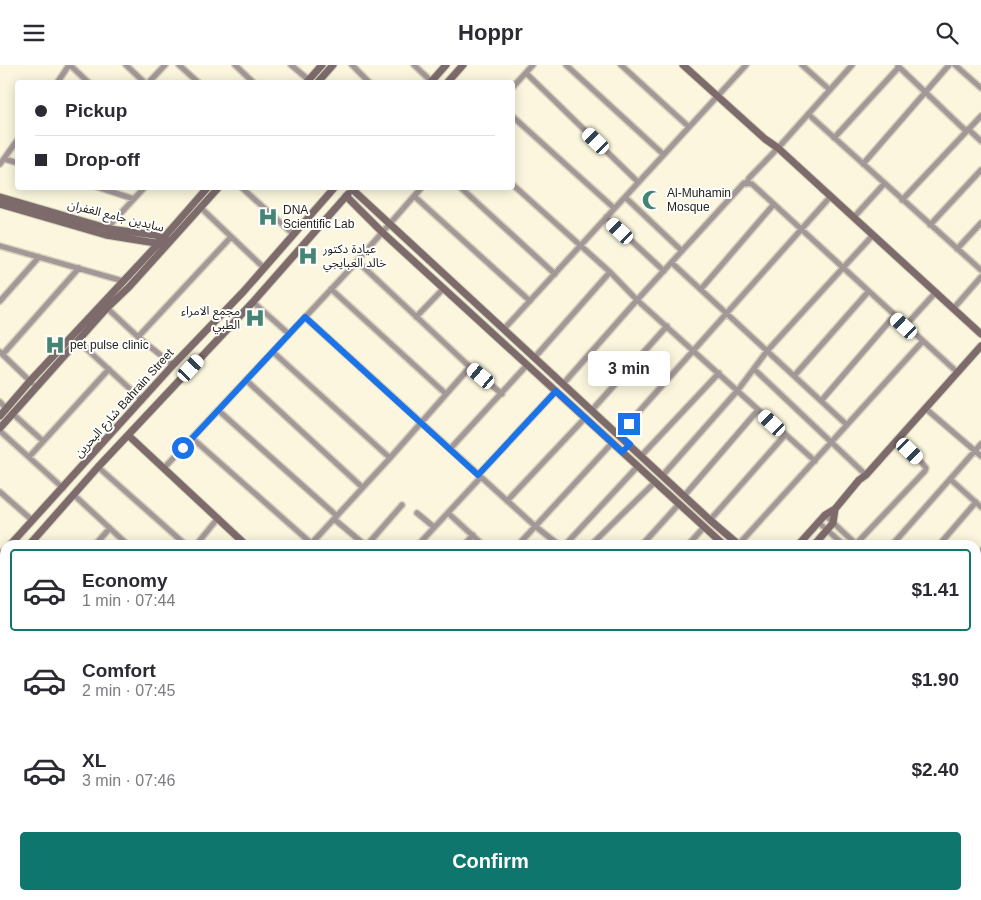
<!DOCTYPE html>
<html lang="en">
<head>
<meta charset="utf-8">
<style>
	:root { --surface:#fff; --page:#f7f7f7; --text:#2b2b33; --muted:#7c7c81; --line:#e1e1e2; --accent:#0f766e }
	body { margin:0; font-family:Arial,"Noto Sans Arabic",sans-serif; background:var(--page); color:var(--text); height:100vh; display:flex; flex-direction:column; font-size:19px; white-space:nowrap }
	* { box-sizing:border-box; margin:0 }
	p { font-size:16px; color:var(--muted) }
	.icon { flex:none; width:28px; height:28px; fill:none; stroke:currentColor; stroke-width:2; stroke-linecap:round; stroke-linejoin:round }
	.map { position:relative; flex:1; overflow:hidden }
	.sheet { position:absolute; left:0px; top:475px; width:981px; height:360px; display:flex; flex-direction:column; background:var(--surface); border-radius:15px 15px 0 0; box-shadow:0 2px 12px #0003 }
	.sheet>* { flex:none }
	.top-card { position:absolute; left:15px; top:15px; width:500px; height:110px; border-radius:5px; box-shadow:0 2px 12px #0003; display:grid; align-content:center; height:110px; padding:0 20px; background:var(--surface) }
	.end { position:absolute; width:22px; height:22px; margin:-11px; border:6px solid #1a73e8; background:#fff; box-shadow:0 0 0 2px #fff }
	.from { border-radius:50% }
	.bubble { position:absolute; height:35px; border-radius:5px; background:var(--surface); box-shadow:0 2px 12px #0003; font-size:16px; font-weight:800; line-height:35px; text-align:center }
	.car { position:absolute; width:15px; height:30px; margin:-15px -8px; border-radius:6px; box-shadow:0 0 4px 1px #0007; background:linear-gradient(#fff 24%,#345 0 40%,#fff 0 76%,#345 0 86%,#fff 0) }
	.top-card b { display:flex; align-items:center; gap:18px; height:48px; font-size:19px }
	.top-card b+b { border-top:1px solid var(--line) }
	.top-card i { width:12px; height:12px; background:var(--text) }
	ul { padding:9px 0 0; list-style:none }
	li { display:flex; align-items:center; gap:15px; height:82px; margin:0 10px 8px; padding:0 10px; border:2px solid transparent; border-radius:5px }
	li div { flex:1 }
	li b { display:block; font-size:19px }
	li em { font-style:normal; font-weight:800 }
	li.selected { border-color:var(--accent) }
	li>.icon { width:45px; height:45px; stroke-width:1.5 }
	.action { display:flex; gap:10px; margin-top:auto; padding:10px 20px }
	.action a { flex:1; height:58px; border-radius:5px; background:var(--accent); color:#fff; font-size:20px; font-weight:800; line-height:58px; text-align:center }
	header { display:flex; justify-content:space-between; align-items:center; height:65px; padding:0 20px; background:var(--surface); font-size:22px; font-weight:800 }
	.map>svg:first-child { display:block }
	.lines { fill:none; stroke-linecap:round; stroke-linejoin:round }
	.street-casing { stroke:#d4d0ba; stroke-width:8 }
	.secondary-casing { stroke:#d4d0ba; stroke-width:9 }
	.highway-casing { stroke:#d4d0ba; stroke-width:11 }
	.street { stroke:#a49798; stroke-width:5 }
	.secondary { stroke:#7d6b6c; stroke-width:7 }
	.highway { stroke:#493234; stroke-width:9 }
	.route { stroke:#1a73e8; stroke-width:6 }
	.labels { text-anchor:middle; stroke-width:4; stroke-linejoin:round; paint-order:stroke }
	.poi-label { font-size:12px; fill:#25231a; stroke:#fff; text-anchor:start }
	.street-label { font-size:12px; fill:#25231a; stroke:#fff }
</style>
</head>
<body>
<header><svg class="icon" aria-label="menu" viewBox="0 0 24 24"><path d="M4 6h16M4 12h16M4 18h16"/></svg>Hoppr<svg class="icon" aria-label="search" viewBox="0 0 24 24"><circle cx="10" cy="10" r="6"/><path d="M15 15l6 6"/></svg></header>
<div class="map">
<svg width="981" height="835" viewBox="0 0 981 835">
	<rect width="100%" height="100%" fill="#fbf6dd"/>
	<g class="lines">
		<defs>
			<path id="street" d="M70 0 89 18
				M126 0 145 18
				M179 0 199 18
				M235 0 254 18
				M291 0 309 15
				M352 0 370 18
				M414 0 431 16
				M566 0 663 89
				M621 0 689 62
				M802 0 830 25
				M955 0 981 23
				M898 1 966 66
				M526 8 638 117
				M57 18 69 0
				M148 18 165 0
				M512 23 533 0
				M808 49 981 205
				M512 51 614 143
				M968 64 981 76
				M834 73 899 2
				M4 94 18 98
				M0 99 18 74
				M863 99 949 0
				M512 119 610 207 637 235 815 396
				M746 119 749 113 778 83 852 0
				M97 122 134 134
				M241 122 293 169
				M460 122 555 209
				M414 131 530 236
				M625 132 682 186
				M902 135 981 51
				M200 142 263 202
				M606 152 664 206
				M854 152 884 119
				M930 160 981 105
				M107 163 145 122
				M0 181 123 216
				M957 184 981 158
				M357 196 470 302 502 329
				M672 198 847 360
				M331 224 446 329
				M701 224 774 139
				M0 236 39 192
				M253 237 289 269
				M107 243 138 272 173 300
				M953 244 981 212
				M305 252 535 461 559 480
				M416 252 444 223
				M905 261 936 227
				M504 264 746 0
				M138 272 231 172
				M78 276 142 335
				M0 287 32 318
				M273 287 390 393
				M3 289 79 203
				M535 292 610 207
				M754 304 866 410
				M794 311 868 227
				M246 315 362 422
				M563 319 637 235 744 118 752 119 957 307
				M821 336 894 251
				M0 337 7 344
				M925 343 981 391
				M218 345 337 451
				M592 345 667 261
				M13 349 43 376
				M0 366 63 423
				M619 369 831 131
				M192 373 311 478
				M450 384 527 300
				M642 390 719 308
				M29 392 109 304
				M98 402 186 480
				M164 403 351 203 422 122
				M478 410 556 326
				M663 410 738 325 767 286 873 170
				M950 414 981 442
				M0 427 32 455
				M74 430 128 480
				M684 431 758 345
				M507 436 585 353
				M417 448 434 462
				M448 448 483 480
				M825 450 857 480
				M334 454 365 480
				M710 455 785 370
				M818 457 844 480
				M739 479 922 277
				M856 479 925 406 926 403 922 398 898 374
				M95 480 110 463
				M196 480 218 453
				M310 480 390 393 470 302
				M367 480 402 440
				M418 480 481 412
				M464 480 473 470
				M518 480 612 378
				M565 480 638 401
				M591 480 655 417
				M642 480 679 439
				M688 480 704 462
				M892 480 981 379
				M939 480 976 437
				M976 491 981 486
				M0 518 5 522
				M976 547 981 542
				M0 569 5 574
				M976 585 981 589
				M976 606 981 601
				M976 623 981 618
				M0 624 5 628
				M0 639 5 634
				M976 678 981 673
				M0 697 5 691
				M976 731 981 726
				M0 741 5 745
				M976 742 981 746
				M976 760 981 755
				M0 786 5 791
				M976 826 981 820
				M50 830 55 835
				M101 830 107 835
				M176 830 181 835
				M324 830 330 835
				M362 830 368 835
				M399 830 405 835
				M614 830 619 835
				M768 830 773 835
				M806 830 812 835
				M844 830 849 835
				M214 835 219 830
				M265 835 270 830
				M317 835 321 830
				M418 835 423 830
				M509 835 514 830
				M561 835 566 830
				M661 835 665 830
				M714 835 719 830
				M760 835 764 830
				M858 835 862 830
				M917 835 921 830
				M968 835 972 830"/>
			<path id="secondary" d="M683 0 765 74 778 83 981 269
				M306 18 322 0
				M317 18 333 0
				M430 18 446 0
				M447 18 463 0
				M352 124 710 455 739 480
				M346 131 383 168 724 480
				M0 132 110 164 155 170 167 175
				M0 139 106 170 162 179
				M0 351 30 316 159 178 208 122
				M0 363 107 243 129 222 219 122
				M128 370 246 480
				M10 480 173 300 244 226 335 122
				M29 480 98 402 253 237 348 129
				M798 480 825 450 835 444 859 415 866 410 981 281
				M814 480 833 458 835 444
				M0 491 5 485
				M0 511 5 506
				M976 801 981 805
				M976 812 981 816
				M552 830 558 835"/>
			<path id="highway" d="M0 756 5 761
				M0 774 5 778
				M64 830 70 835
				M83 830 89 835"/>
		</defs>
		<use href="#street" class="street-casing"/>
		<use href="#secondary" class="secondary-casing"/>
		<use href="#highway" class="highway-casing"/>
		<use href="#street" class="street"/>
		<use href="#secondary" class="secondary"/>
		<use href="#highway" class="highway"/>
	</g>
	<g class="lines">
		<path class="route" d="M183 383 305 252 478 410 556 326 622 387 630 379 619 370 629 359"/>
	</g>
	<defs>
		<symbol id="mosque-bare" viewBox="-9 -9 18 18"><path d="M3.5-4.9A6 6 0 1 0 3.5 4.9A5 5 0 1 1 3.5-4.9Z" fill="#438473" stroke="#fff" stroke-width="2.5" paint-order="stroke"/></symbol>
		<symbol id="hospital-bare" viewBox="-9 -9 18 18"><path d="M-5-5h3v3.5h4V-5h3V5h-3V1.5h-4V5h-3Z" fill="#438473" stroke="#fff" stroke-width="2.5" paint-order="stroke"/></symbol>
	</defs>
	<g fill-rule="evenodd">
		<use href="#mosque-bare" x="638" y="121" width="28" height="28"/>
		<use href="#hospital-bare" x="254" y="138" width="28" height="28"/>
		<use href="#hospital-bare" x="294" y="177" width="28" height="28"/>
		<use href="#hospital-bare" x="241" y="239" width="28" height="28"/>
		<use href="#hospital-bare" x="41" y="266" width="28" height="28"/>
	</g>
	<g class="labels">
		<g class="poi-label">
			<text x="667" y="132">Al-Muhamin<tspan x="667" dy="14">Mosque</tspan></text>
			<text x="283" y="149">DNA<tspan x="283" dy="14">Scientific Lab</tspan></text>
			<text x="323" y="188">عيادة دكتور<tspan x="323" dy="14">خالد العبايجي</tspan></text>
			<text x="240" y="250" text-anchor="end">مجمع الامراء<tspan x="240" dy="14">الطبي</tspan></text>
			<text x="70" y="284">pet pulse clinic</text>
		</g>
		<g class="street-label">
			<text transform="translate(116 151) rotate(14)" y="4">سايدين جامع الغفران</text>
			<text transform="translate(124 338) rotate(-48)" y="4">شارع البحرين Bahrain Street</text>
		</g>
	</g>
</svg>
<i class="end from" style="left:183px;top:383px"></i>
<i class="end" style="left:629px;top:359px"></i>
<div class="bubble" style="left:588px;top:286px;width:82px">3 min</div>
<i class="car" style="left:596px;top:76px;rotate:314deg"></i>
<i class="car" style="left:620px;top:166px;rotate:313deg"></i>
<i class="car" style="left:904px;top:261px;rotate:313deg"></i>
<i class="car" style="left:191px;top:303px;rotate:43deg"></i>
<i class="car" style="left:481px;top:311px;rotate:310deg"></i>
<i class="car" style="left:772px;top:358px;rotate:313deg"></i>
<i class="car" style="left:910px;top:386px;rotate:134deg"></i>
<div class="top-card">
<b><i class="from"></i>Pickup</b>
<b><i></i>Drop-off</b>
</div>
<section class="sheet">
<ul>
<li class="selected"><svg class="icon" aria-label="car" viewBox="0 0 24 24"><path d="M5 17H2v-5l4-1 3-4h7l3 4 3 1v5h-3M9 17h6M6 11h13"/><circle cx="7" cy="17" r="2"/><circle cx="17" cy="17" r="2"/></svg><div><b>Economy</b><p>1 min · 07:44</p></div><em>$1.41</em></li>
<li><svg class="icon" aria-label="car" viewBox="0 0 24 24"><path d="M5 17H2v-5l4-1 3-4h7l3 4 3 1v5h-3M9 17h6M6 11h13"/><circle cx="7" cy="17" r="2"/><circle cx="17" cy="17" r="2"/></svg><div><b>Comfort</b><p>2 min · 07:45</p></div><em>$1.90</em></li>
<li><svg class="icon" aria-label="car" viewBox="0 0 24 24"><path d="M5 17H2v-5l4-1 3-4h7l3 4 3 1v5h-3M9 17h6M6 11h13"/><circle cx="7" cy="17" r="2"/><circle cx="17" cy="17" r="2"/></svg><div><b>XL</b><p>3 min · 07:46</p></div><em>$2.40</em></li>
</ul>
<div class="action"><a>Confirm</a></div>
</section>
</div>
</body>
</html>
